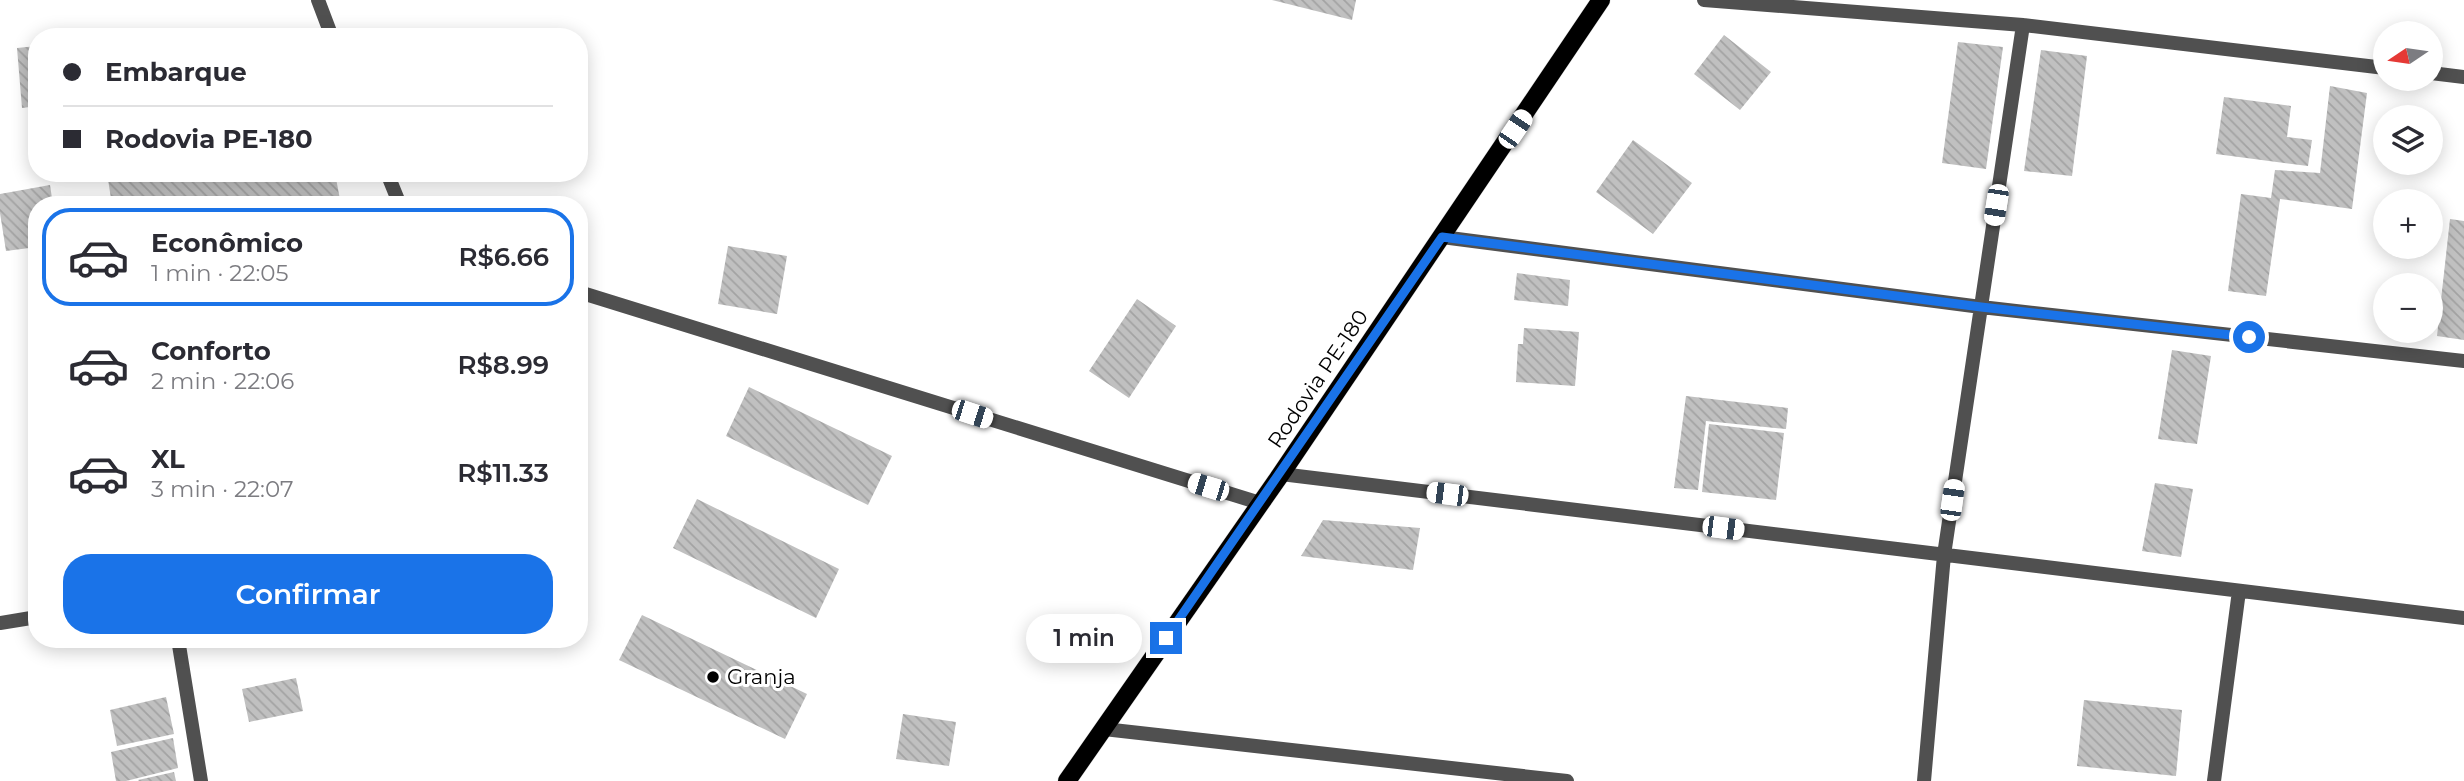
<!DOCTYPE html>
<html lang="pt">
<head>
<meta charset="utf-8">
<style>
	:root { --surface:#fff; --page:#f2f2f3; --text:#2b2b33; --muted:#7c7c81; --line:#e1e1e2; --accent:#1a73e8 }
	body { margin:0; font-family:Montserrat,sans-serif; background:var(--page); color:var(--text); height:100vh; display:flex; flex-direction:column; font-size:26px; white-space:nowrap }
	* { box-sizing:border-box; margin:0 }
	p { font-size:23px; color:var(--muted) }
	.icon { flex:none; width:38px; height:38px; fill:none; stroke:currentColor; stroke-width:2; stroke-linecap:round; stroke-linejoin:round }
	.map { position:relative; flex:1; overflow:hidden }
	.details { position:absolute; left:28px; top:196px; width:560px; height:452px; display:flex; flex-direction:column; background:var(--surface); border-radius:28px; box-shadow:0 4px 18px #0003 }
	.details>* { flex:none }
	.banner { position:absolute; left:28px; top:28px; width:560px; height:154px; border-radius:28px; box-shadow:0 4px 18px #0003; display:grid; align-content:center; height:154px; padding:0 35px; background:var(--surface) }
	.needle { width:46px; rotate:257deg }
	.controls { position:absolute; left:2373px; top:21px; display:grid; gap:14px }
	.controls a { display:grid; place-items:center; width:70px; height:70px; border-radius:50%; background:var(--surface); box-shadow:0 4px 18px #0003; font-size:35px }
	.end { position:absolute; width:32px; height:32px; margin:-16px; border:9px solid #1a73e8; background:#fff; box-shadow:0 0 0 4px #fff }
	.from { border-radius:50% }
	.bubble { position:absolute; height:49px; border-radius:24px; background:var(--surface); box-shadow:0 4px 18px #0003; font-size:23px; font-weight:600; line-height:49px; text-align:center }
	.car { position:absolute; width:21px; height:42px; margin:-21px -10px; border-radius:9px; box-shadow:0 0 5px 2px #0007; background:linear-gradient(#fff 24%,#345 0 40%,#fff 0 76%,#345 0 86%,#fff 0) }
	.banner b { display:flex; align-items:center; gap:24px; height:66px; font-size:26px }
	.banner b+b { border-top:2px solid var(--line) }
	.banner i { width:18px; height:18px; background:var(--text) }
	ul { padding:12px 0 0; list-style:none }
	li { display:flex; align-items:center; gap:21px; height:98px; margin:0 14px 10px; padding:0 21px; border:4px solid transparent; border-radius:28px }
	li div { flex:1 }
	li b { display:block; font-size:26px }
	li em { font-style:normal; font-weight:600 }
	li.current { border-color:var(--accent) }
	li>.icon { width:63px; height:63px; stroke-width:1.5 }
	.primary-button { display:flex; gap:14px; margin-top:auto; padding:14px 35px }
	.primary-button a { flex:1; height:80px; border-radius:28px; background:var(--accent); color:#fff; font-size:28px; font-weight:600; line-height:80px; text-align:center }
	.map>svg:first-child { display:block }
	.building { fill:url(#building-back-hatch) }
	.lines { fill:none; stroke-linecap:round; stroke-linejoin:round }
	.primary-casing { stroke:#dbdbdb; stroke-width:19 }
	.minor { stroke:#505050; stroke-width:14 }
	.primary { stroke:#000; stroke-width:18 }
	.route { stroke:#1a73e8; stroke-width:9 }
	.poi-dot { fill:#000; stroke:#fff; stroke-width:2.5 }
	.labels { text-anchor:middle; stroke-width:6; stroke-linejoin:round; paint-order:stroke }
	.street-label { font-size:21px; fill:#000; stroke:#fff }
	.poi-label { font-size:21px; fill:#000; stroke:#fff; text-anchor:start }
</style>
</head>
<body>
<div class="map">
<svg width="2464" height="781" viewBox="0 0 2464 781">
	<defs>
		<pattern id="building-back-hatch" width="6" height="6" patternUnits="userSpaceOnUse" patternTransform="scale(1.75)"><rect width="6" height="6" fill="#c0c0c0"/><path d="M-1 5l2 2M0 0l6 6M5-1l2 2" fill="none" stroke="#a3a3a3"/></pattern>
	</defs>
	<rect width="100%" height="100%" fill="#fff"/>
	<path class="building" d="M1272 0H1356L1352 20Z
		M1724 35 1771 72 1740 110 1694 74Z
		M1958 42 2003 47 1986 169 1942 163Z
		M37 46V106L22 108 17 48Z
		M2041 50 2087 56 2072 176 2024 171Z
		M2330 86 2367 93 2352 209 2280 199 2266 296 2228 291 2241 194 2271 198 2275 170 2320 173Z
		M2224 97 2291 106 2287 137 2312 140 2308 166 2216 154Z
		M1633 140 1692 183 1653 234 1596 192Z
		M107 173H335L341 205H112Z
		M50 185 53 205H37V247L6 251 0 213V194Z
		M2450 219 2464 221V340L2437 336Z
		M728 246 787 256 777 314 718 304Z
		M1517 273 1570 280 1568 306 1514 300Z
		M1137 299 1176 326 1129 398 1089 371Z
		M1524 328 1579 332 1575 386 1516 382 1518 344H1523Z
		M2172 350 2211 356 2197 444 2158 439Z
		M749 387 892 456 868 505 726 436Z
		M1686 396 1788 408 1786 429 1706 421 1698 490 1674 488Z
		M1709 424 1784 433 1776 500 1702 492Z
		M2155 483 2193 489 2181 557 2142 551Z
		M697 499 839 569 816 618 673 548Z
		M1323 520 1420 528 1413 570 1301 556Z
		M642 615 807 694 785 739 619 660Z
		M368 639H400V640L370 647Z
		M296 678 303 711 249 722 242 689Z
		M166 697 174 734 117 746 110 710Z
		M2084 700 2182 710 2176 776 2077 766Z
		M903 714 956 722 949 766 896 759Z
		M173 738 178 768 126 781H116L111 752Z
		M174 772 176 781H139L138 780Z"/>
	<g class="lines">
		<defs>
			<path id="primary" d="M1067 781 1281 474 1601 0"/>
		</defs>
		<use href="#primary" class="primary-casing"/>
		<path class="minor" d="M318 0 332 37
			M1704 0 2023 25 2385 68
			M2431 73 2464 77
			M387 173 400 205
			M1442 237 1981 307 2464 361
			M579 292 1260 503
			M1281 474 2464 618
			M0 623 37 617
			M178 639 201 781
			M1104 729 1567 781
			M1924 781 1944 555 2023 25
			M2214 781 2239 591"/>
		<use href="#primary" class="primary"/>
	</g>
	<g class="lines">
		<path class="route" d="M1166 638 1442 237 1981 307 2249 337"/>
	</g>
	<circle class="poi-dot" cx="713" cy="677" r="7"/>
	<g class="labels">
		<g class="street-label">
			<text transform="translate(1318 379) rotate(-56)" y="7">Rodovia PE-180</text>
		</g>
		<g class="poi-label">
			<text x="727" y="684">Granja</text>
		</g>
	</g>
</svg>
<div class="controls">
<a><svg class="needle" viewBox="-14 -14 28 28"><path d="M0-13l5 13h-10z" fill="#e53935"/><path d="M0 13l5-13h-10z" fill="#7c7c81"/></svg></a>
<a><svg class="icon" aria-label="layers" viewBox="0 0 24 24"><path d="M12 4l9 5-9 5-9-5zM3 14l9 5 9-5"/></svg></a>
<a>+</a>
<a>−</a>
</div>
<i class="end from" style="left:2249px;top:337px"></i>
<i class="end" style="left:1166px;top:638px"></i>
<div class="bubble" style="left:1026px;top:614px;width:116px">1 min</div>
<i class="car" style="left:1515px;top:129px;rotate:34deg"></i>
<i class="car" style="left:1996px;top:205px;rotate:189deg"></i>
<i class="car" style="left:972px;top:414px;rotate:108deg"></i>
<i class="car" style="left:1208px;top:487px;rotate:287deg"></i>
<i class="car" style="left:1447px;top:494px;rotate:277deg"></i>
<i class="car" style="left:1952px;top:500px;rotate:8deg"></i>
<i class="car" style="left:1723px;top:528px;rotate:97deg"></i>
<div class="banner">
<b><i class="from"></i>Embarque</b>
<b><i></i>Rodovia PE-180</b>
</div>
<section class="details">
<ul>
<li class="current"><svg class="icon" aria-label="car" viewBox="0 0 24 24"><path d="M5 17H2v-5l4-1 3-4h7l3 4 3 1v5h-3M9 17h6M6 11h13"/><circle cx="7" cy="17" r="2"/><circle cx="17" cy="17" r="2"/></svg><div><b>Econômico</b><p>1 min · 22:05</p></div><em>R$6.66</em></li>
<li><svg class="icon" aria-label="car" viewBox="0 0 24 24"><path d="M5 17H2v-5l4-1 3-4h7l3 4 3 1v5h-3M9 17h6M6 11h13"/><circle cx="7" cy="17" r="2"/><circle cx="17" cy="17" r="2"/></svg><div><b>Conforto</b><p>2 min · 22:06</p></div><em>R$8.99</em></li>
<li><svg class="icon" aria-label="car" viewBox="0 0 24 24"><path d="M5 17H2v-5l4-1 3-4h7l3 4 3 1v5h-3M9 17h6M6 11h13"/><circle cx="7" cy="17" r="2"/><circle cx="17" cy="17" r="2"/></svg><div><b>XL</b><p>3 min · 22:07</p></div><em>R$11.33</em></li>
</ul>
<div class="primary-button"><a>Confirmar</a></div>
</section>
</div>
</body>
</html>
